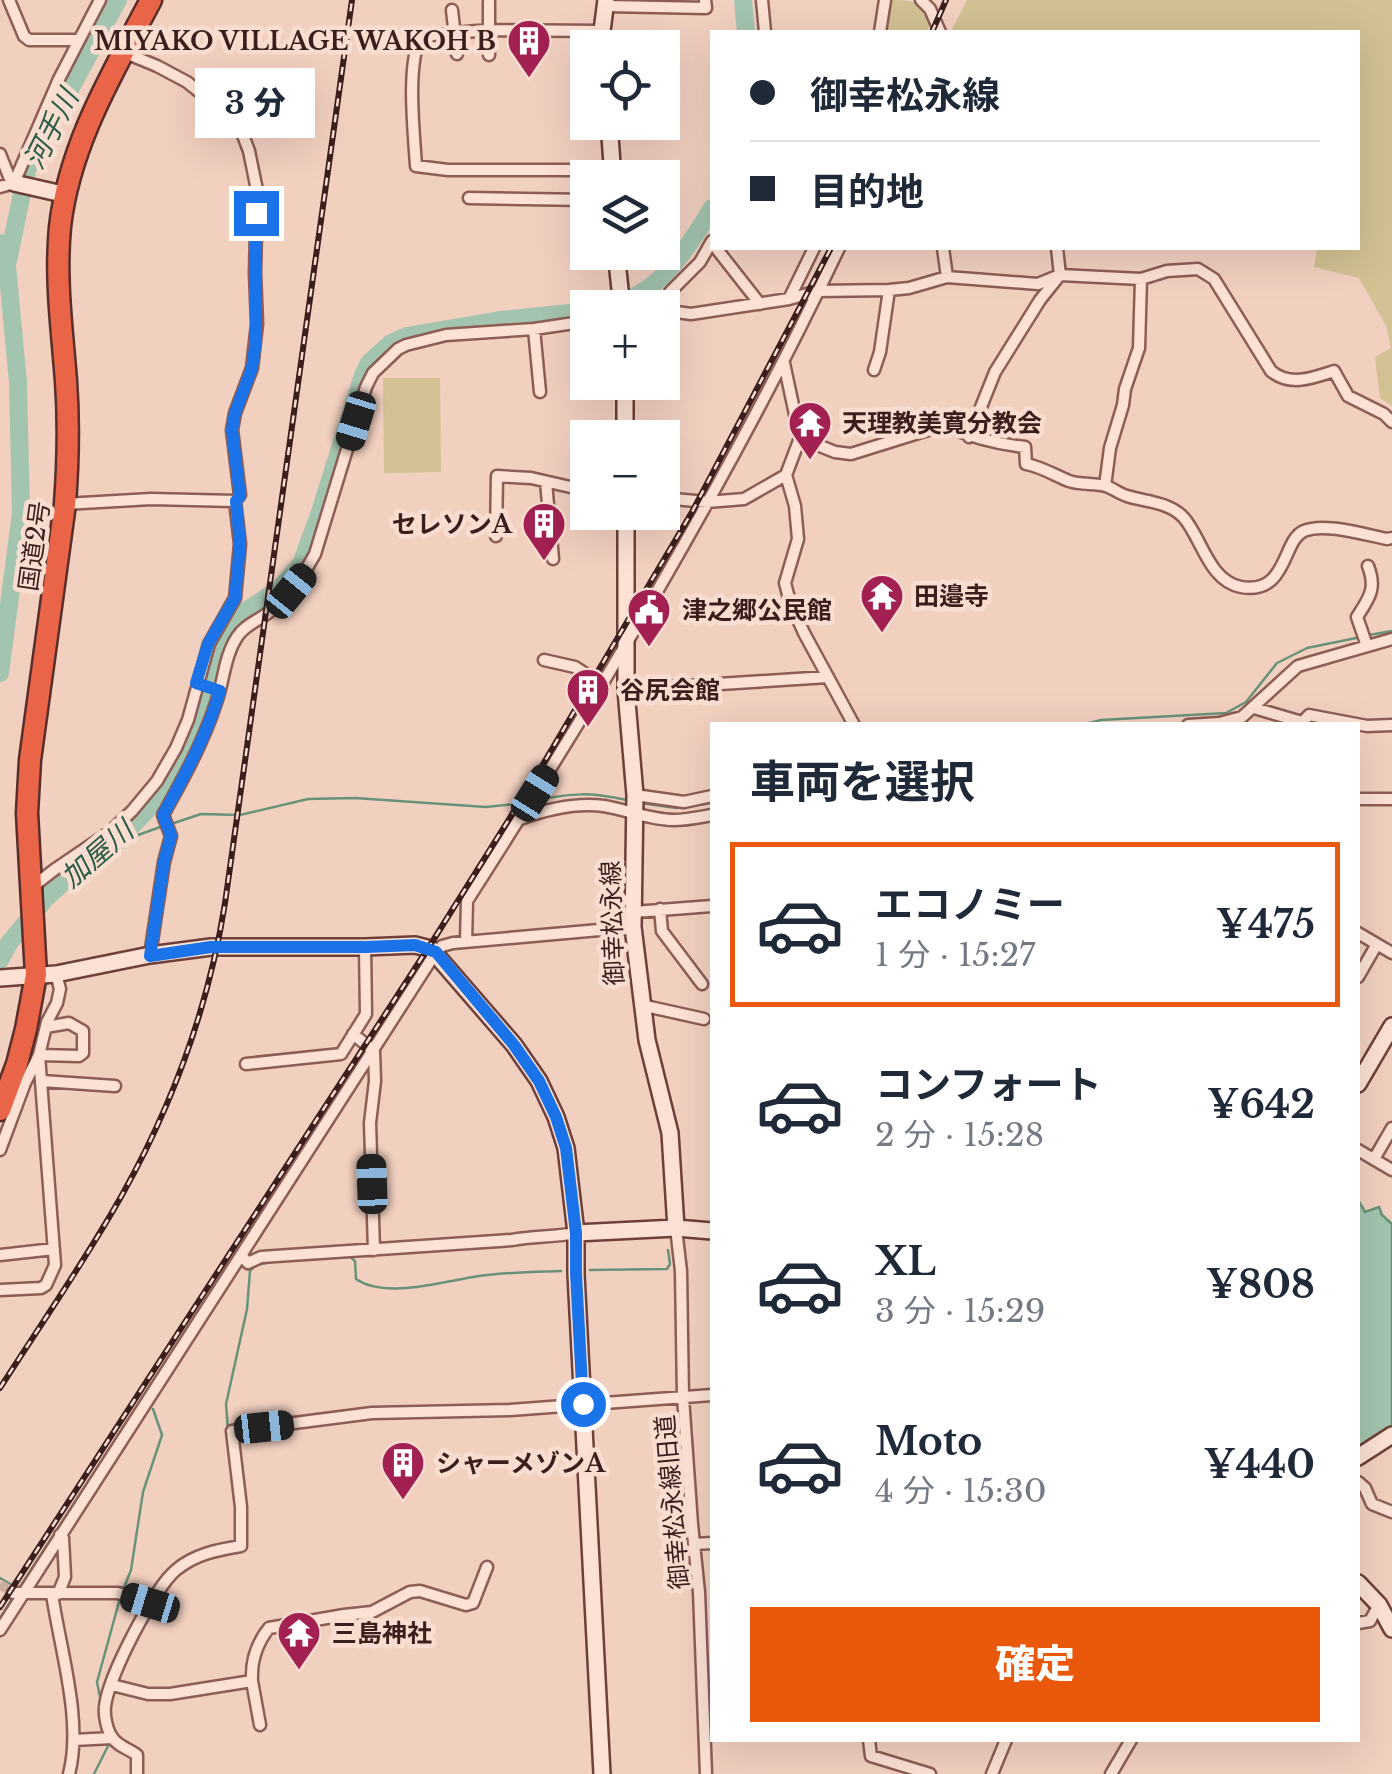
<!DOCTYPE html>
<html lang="ja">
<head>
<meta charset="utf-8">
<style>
	:root { --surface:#fff; --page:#f6f6f7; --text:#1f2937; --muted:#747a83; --line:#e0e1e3; --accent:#ea580c }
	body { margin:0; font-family:"Libre Baskerville","Noto Sans JP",serif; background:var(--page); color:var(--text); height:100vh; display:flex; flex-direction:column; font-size:38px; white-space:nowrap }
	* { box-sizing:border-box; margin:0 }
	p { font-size:32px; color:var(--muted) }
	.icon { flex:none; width:55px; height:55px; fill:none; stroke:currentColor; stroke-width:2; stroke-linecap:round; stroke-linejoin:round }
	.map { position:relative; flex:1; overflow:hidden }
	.side { position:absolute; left:710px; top:722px; width:650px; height:1020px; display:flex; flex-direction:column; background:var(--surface); border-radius:0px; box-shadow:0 10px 40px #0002 }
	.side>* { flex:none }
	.hud { position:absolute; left:710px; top:30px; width:650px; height:220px; border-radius:0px; box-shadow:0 10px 40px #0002; display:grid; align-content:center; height:220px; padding:0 40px; background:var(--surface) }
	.fabs { position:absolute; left:570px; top:30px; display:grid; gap:20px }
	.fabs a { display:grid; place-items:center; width:110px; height:110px; border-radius:0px; background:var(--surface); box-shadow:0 10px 40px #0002; font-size:50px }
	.end { position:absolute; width:45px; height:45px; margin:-22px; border:12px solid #1a73e8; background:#fff; box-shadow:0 0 0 5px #fff }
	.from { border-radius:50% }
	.bubble { position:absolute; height:70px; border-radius:0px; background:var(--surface); box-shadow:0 10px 40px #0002; font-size:32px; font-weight:800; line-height:70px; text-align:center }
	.car { position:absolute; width:30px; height:60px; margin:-30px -15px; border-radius:12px; box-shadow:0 0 8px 2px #0007; background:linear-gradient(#222 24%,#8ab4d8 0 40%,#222 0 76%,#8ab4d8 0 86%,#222 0) }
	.hud b { display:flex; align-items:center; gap:35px; height:95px; font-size:38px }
	.hud b+b { border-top:2px solid var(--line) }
	.hud i { width:25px; height:25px; background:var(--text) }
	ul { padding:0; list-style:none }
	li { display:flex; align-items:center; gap:30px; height:165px; margin:0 20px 15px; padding:0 20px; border:5px solid transparent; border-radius:0px }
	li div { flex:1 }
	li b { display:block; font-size:38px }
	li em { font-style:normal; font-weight:800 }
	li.current { border-color:var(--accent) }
	li>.icon { width:90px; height:90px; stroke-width:1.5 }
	h2 { padding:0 40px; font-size:45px; line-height:120px }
	.cta { display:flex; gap:20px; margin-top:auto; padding:20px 40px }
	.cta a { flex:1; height:115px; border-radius:0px; background:var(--accent); color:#fff; font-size:40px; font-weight:800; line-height:115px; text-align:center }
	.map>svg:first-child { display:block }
	.green { fill:#d1c193 }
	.water { fill:#a3c4ae; stroke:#699379; stroke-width:2.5 }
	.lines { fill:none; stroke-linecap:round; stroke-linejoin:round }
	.stream { stroke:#699379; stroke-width:2.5 }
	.river { stroke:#a3c4ae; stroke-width:18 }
	.street-tunnel { stroke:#cdad9f; stroke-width:10; stroke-dasharray:10 5; stroke-linecap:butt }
	.street-casing { stroke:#8d5e56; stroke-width:15 }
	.secondary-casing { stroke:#6e4039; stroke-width:20 }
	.highway-casing { stroke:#5a2f2b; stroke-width:25 }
	.street { stroke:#fce1d4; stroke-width:10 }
	.secondary { stroke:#fce1d4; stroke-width:15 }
	.highway { stroke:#ea6548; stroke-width:20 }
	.rail-casing { stroke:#3b1f1c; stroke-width:6 }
	.rail { stroke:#f9ddd0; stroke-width:2.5; stroke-dasharray:8; stroke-linecap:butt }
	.route { stroke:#1a73e8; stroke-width:12 }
	.labels { text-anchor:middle; stroke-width:9; stroke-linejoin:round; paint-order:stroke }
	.poi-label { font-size:25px; font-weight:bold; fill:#3b1f1c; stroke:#f9ddd0; text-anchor:start }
	.street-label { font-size:25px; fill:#3b1f1c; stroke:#f9ddd0 }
	.water-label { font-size:28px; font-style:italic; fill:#2a5c46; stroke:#f9ddd0 }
</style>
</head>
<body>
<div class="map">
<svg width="1392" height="1774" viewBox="0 0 1392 1774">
	<rect width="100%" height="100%" fill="#f2d0c0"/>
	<path class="green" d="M889 0C911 0 924 0 931 23L926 32H887Z
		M967 0H1392V406L1380 398 1375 357 1391 348 1386 326 1359 278 1314 267 1317 248H1358V32L951 31Z
		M383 378H440L441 472 384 473Z"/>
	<path class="water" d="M1358 1200 1365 1212 1379 1207 1382 1215 1392 1224V1427L1358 1449Z"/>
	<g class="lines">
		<path class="stream" d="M1369 635 1392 631
			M1082 725 1101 720 1226 713 1246 702 1277 663 1307 648 1361 637
			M536 800C575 793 589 792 627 800
			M640 803 676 808 712 803
			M171 824 201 814 240 815 308 799 355 798 486 807 524 803
			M116 843 163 826
			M349 1256 355 1261 356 1279C385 1299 441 1282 473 1277 502 1272 532 1272 561 1271
			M590 1270 667 1269 670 1264 668 1250
			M228 1430 226 1404 247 1309 250 1271 256 1265 277 1261
			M0 1578 17 1588
			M18 1590 253 1227
			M123 1590 131 1570 143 1492 162 1435 153 1409
			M148 1597 164 1575
			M0 1618 14 1596
			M101 1702 97 1682 119 1602
			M94 1774 109 1744"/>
		<path class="river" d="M743 0 746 32
			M0 243 7 266 18 382 21 513 0 673
			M7 265 27 170 118 0
			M594 308C607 305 621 302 633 297 667 282 694 238 712 208
			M0 960 9 943 46 898 77 870 116 843 147 810 162 788 178 762 192 733 226 634 237 617 279 589 301 564 320 512 363 375 369 363 390 344 407 336 500 320 570 313 588 309"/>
		<path class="street-tunnel" d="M0 1584 13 1593"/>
		<defs>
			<path id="street" d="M9 0 24 36 29 40H78
				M762 0 765 32
				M921 0 930 9 940 32
				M489 2V55
				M606 6 706 8 705 0
				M452 10 457 54
				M602 31 488 30 421 36C406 65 414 132 416 166L448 170H613
				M880 32 885 0
				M0 154 12 184
				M0 187 14 183 59 79 100 0
				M469 198 588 200
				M716 248 760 304
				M943 248 947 277
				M789 299 814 248
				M665 309 670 292 700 262 712 241
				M662 310 691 314 789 299 818 291 889 290 909 288 947 277 1038 284 1060 275 1141 279 1167 271 1198 269 1214 279 1271 371C1290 387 1313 378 1334 371L1348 396 1384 414 1392 422
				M534 329 540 392
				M784 363 800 438
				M874 370 880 352 889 290
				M969 437 995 372 1040 300 1060 275 1057 248
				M546 482 553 559
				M1105 486 1110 448 1123 405 1125 389 1139 348 1141 279
				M662 498 707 502 744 499 786 475
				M65 504 151 499 235 501
				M496 536 497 476 531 478 588 491
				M1367 646 1357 617C1369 598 1377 589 1368 566
				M544 660 575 667 603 685
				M626 690 828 677
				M1254 708 1302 722
				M854 725 804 633 790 602 785 583 798 539 795 506 786 475 800 438 835 452 851 454 944 425C970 437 996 444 1025 447L1026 464C1042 467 1054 475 1069 481 1080 485 1095 483 1106 486 1114 489 1120 494 1127 496 1146 502 1170 502 1184 518 1202 539 1209 581 1241 587 1288 595 1282 540 1304 531 1324 522 1366 535 1387 539L1392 538
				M1188 725 1219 723 1242 717 1298 666 1392 639
				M1300 725 1309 715 1367 726 1392 725
				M635 795 684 802 712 796
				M1358 799H1392
				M520 819C547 809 576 802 604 806 628 810 650 820 674 820 686 820 700 817 712 815
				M31 888 54 870 110 832 132 811 157 781 176 748 188 720 209 644 235 598 240 544 235 501 240 495 232 430 235 413 252 368 257 324 255 273 257 190 249 151 241 130 233 119 187 82 157 66 123 52
				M660 909 662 931 702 984
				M634 912 712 906
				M1358 933 1392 953
				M466 942 467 901C602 690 732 474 839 248
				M150 955 164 862 171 836 163 815C183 779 203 743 216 703 224 681 224 657 237 637 245 624 262 619 273 609 291 593 304 575 315 554L366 387 373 373 398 349 406 345 446 335 534 329 588 321
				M1358 977 1377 944
				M641 1005 704 1019
				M353 1034 374 1051 375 1081 370 1123 374 1250
				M39 1055 79 1056 83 1053V1031L69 1023 46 1027
				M246 1064 341 1054 366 1014 365 947
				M42 1081 115 1086
				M0 1150 25 1083 39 1055 47 1022 57 1003 60 989 56 974
				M1358 1150 1392 1170
				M1374 1159 1392 1128
				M676 1228 681 1271 683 1397 692 1524 699 1592 706 1774
				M0 1255 54 1249
				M241 1255 248 1263 261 1257 512 1240C533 1236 555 1237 576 1233
				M0 1290 41 1288 46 1285 55 1265 39 1055
				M1358 1482 1365 1488 1372 1504 1392 1512
				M694 1544 712 1543
				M13 1593H118L150 1603
				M52 1594C60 1649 83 1721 69 1774
				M58 1594 65 1577 63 1538 60 1535
				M1358 1623 1370 1621 1379 1605
				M0 1630 436 952 442 946 453 943 633 927
				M252 1681C251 1661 256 1644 269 1628L344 1615 372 1612 410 1592 420 1591 466 1605 473 1603 487 1567
				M112 1685 148 1694H170L252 1681 260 1725
				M74 1740 112 1738
				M869 1740 871 1756 930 1774
				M137 1774V1755C129 1749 117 1746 112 1737 107 1730 104 1716 105 1707 107 1679 154 1588 176 1570 195 1554 217 1550 241 1546V1507L232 1431 372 1413 510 1410 712 1395
				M992 1774 1006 1740
				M1111 1774 1131 1740"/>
			<path id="secondary" d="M603 48 602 31 606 0
				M609 122 613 178
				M14 183 67 195
				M616 252 622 308
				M625 382V438
				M626 512V690L635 795 633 927 647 1040 670 1133 676 1228
				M0 978 56 974 150 955 211 947H365L415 945 431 949 514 1045 539 1081 556 1117 566 1148 576 1233V1274L602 1774
				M1358 1084 1392 1026
				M576 1233 676 1228 712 1231
				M1358 1457 1392 1435
				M1358 1583 1379 1605 1392 1629"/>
			<path id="highway" d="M0 1110 17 1064 26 1029 36 975 27 813 30 760 65 504C68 463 69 422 66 381 62 329 55 279 60 227 69 145 113 72 151 0"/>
		</defs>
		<use href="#street" class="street-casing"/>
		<use href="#secondary" class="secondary-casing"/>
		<use href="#highway" class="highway-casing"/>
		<use href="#street" class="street"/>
		<use href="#secondary" class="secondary"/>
		<use href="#highway" class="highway"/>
		<defs>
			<path id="rail" d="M932 32 946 0
				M0 1388C41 1324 85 1261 122 1195 173 1104 209 1005 225 903L352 0
				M0 1607 434 939 536 776 692 512 831 248"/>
		</defs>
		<use href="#rail" class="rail-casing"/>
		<use href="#rail" class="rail"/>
	</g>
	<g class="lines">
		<path class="route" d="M256 213V341L252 368 235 413 232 430 240 496 236 501 240 544 235 598 208 644 196 683 220 691C207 735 185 775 163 815L171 836 164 862 150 956 211 947H366L415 945 436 952 514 1045 539 1081 556 1117 566 1148 576 1233V1274L583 1404"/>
	</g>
	<defs>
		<symbol id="building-pin" viewBox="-11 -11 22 30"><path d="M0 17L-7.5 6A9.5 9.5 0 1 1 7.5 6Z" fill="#a22052" stroke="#f9ddd0"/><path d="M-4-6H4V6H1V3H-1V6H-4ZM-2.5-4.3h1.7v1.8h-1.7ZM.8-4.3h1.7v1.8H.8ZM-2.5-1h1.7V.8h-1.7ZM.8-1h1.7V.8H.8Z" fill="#fff"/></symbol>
		<symbol id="temple-pin" viewBox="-11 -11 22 30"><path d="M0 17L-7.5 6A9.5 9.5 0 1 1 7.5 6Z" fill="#a22052" stroke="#f9ddd0"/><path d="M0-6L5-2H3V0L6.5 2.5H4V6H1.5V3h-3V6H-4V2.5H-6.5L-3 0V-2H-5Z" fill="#fff"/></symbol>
		<symbol id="civic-pin" viewBox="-11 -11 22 30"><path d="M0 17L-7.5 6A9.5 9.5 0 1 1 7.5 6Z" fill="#a22052" stroke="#f9ddd0"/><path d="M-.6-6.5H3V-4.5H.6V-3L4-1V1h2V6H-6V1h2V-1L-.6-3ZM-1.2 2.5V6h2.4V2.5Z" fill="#fff"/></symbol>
	</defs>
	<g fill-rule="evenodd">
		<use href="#building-pin" x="504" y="16" width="50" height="68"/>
		<use href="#temple-pin" x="785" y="398" width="50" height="68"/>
		<use href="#building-pin" x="519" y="499" width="50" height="68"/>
		<use href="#temple-pin" x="857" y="571" width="50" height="68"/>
		<use href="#civic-pin" x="624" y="585" width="50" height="68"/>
		<use href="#building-pin" x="563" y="665" width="50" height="68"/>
		<use href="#building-pin" x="378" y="1438" width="50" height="68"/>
		<use href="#temple-pin" x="274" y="1608" width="50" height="68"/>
	</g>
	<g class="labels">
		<g class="poi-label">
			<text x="496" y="50" text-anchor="end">MIYAKO VILLAGE WAKOH B</text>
			<text x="842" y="432">天理教美寛分教会</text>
			<text x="512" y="533" text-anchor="end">セレソンA</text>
			<text x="914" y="605">田邉寺</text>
			<text x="682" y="619">津之郷公民館</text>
			<text x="620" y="699">谷尻会館</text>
			<text x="436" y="1472">シャーメゾンA</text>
			<text x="332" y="1642">三島神社</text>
		</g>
		<g class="street-label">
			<text transform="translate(34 546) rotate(-82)" y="9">国道2号</text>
			<text transform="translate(612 923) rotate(-92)" y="9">御幸松永線</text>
			<text transform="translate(672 1502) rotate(-95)" y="9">御幸松永線旧道</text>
		</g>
		<g class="water-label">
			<text transform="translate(51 129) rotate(-63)" y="10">河手川</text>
			<text transform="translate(97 854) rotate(-41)" y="10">加屋川</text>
		</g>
	</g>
</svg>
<div class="fabs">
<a><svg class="icon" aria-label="locate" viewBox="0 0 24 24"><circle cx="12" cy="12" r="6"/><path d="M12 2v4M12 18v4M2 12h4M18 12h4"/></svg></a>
<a><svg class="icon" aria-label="layers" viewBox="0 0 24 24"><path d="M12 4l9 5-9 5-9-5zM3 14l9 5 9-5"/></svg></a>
<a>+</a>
<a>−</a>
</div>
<i class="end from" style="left:583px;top:1404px"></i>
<i class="end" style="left:256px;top:213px"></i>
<div class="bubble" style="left:195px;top:68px;width:120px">3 分</div>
<i class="car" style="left:356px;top:421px;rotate:197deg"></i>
<i class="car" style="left:291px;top:591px;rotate:39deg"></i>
<i class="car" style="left:535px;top:793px;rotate:32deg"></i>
<i class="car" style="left:372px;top:1184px;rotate:358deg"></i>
<i class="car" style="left:264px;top:1427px;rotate:84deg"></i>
<i class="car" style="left:150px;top:1603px;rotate:287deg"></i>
<div class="hud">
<b><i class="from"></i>御幸松永線</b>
<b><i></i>目的地</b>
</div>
<section class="side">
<h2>車両を選択</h2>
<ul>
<li class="current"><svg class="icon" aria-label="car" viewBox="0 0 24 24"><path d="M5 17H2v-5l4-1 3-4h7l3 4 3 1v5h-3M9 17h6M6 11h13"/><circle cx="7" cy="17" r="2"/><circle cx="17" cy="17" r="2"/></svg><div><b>エコノミー</b><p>1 分 · 15:27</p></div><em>¥475</em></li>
<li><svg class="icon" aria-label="car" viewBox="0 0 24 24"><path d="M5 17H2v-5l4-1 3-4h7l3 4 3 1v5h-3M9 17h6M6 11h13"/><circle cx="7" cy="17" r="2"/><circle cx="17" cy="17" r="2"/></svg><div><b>コンフォート</b><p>2 分 · 15:28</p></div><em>¥642</em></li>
<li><svg class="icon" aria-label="car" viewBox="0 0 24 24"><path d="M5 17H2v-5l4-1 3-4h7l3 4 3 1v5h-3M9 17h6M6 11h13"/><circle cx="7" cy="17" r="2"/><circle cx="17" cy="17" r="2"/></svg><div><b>XL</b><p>3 分 · 15:29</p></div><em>¥808</em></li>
<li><svg class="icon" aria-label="car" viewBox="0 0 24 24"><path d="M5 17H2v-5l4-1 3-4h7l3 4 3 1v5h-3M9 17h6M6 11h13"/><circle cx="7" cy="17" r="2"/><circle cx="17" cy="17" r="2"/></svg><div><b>Moto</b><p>4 分 · 15:30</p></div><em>¥440</em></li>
</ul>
<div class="cta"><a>確定</a></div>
</section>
</div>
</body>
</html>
